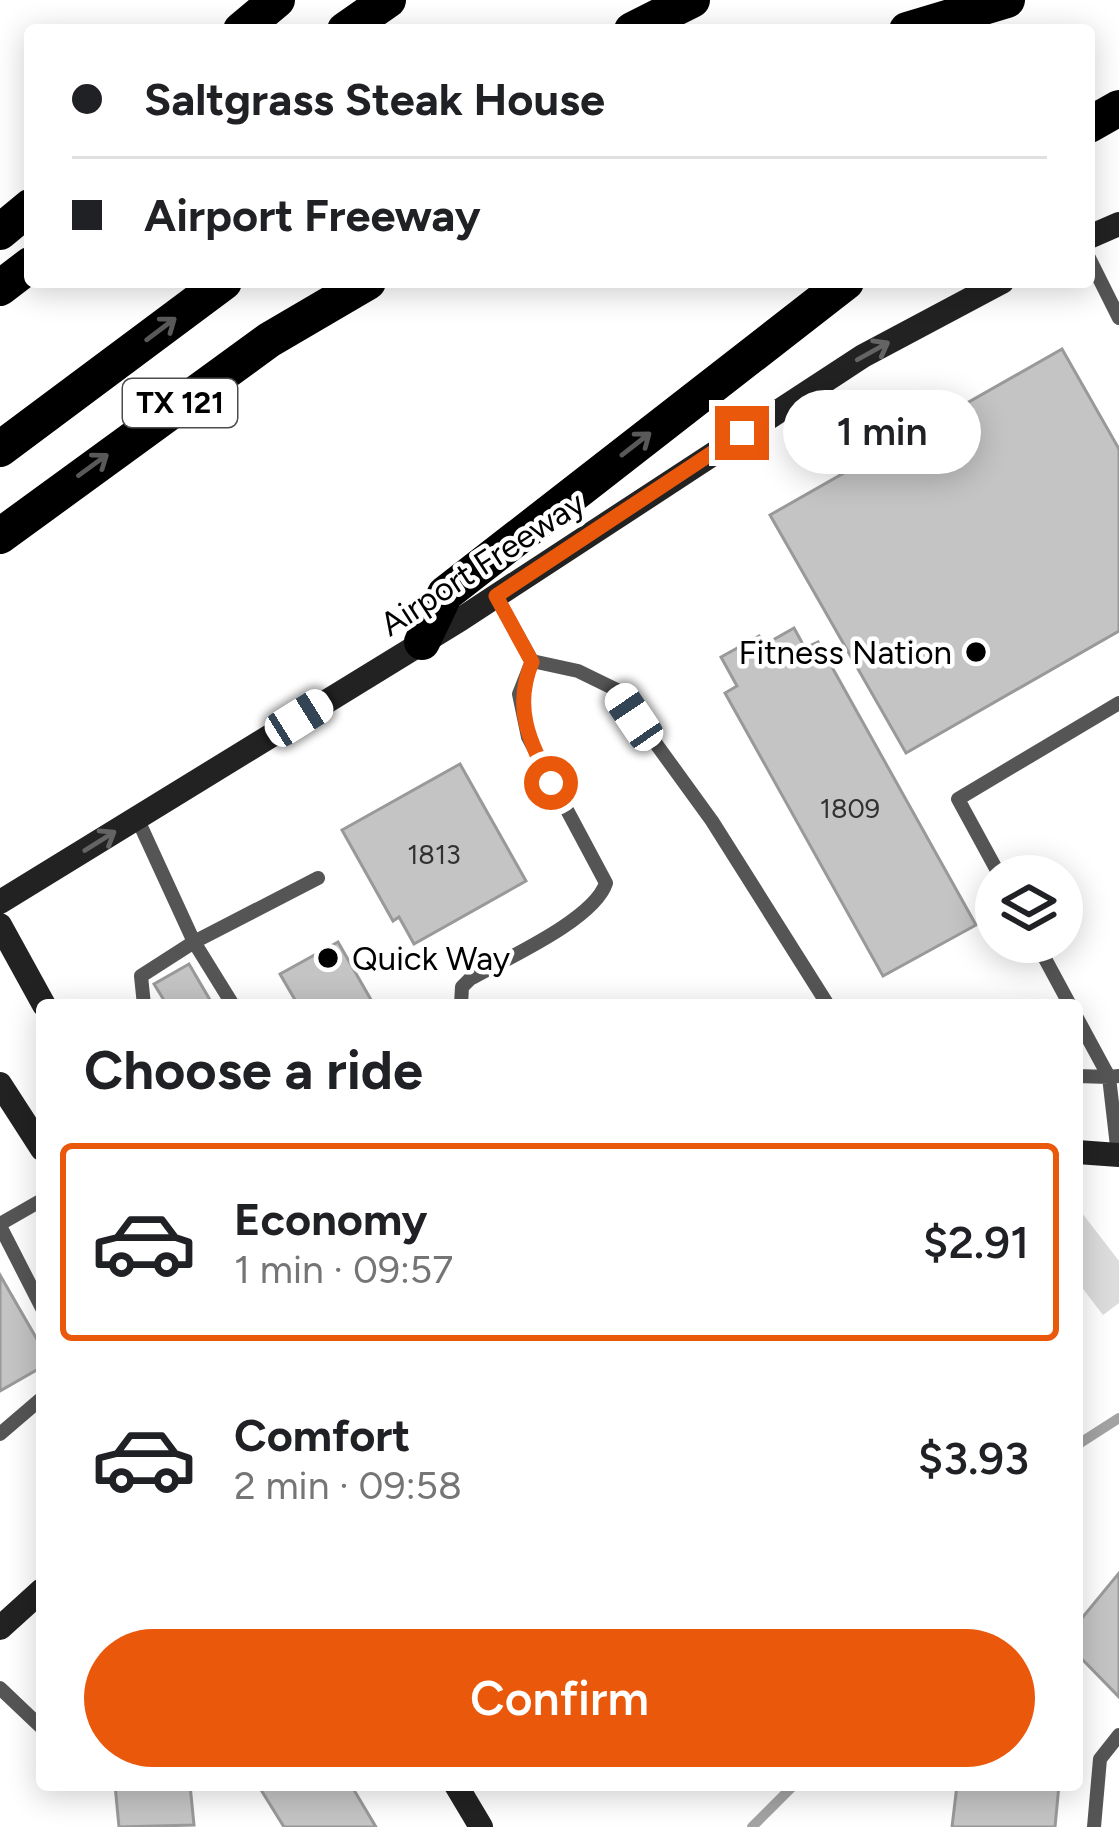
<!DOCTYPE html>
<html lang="en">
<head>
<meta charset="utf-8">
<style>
	:root { --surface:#fff; --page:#f2f2f2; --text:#202124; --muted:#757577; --line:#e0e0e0; --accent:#ea580c }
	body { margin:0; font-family:Figtree,sans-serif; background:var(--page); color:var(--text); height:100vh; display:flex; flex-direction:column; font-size:45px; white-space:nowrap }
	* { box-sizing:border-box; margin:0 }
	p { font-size:39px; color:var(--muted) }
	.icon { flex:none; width:66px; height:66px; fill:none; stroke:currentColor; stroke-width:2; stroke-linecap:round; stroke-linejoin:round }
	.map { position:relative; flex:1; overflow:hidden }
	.side { position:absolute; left:36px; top:999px; width:1047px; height:792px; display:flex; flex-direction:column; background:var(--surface); border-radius:12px; box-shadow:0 6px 30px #0003 }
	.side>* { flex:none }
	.banner { position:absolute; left:24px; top:24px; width:1071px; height:264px; border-radius:12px; box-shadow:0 6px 30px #0003; display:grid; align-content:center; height:264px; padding:0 48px; background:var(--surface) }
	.fabs { position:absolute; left:975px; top:855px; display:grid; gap:24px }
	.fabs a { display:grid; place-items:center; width:108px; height:108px; border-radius:50%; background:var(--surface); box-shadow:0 6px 30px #0003; font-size:60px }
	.end { position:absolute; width:54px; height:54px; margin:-27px; border:15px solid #ea580c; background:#fff; box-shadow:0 0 0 6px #fff }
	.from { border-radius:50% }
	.bubble { position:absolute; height:84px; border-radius:42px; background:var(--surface); box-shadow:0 6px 30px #0003; font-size:39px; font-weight:600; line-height:84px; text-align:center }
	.car { position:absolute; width:36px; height:72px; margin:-36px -18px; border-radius:15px; box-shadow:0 0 9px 3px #0007; background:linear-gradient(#fff 24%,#345 0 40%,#fff 0 76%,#345 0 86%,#fff 0) }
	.banner b { display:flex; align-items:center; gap:42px; height:114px; font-size:45px }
	.banner b+b { border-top:3px solid var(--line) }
	.banner i { width:30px; height:30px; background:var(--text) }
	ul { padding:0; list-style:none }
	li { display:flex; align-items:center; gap:36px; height:198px; margin:0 24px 18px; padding:0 24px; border:6px solid transparent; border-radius:12px }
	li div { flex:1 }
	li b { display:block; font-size:45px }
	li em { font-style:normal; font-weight:600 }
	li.active { border-color:var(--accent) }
	li>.icon { width:108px; height:108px; stroke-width:1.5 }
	h2 { padding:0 48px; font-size:54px; line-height:144px }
	.button { display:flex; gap:24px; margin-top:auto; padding:24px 48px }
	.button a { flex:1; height:138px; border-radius:72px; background:var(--accent); color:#fff; font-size:48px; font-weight:600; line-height:138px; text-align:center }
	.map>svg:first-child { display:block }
	.pitch { fill:#dcdcdc }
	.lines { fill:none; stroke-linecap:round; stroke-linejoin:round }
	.stream { stroke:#a3a3a3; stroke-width:10 }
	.building { fill:#c4c4c4; stroke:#999; stroke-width:3 }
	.lane { stroke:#555; stroke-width:14 }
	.secondary { stroke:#222; stroke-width:24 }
	.highway { stroke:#000; stroke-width:36 }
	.oneway { stroke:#595959 }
	.oneway2 { stroke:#646464 }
	.route { stroke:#ea580c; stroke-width:15 }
	.poi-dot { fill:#000; stroke:#fff; stroke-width:4.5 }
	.labels { text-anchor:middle; stroke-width:9; stroke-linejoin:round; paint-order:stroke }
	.number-label { font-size:27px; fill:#313131 }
	.shield { fill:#fff; stroke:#4c4c4c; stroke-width:3 }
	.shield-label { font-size:30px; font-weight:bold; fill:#000 }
	.street-label { font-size:33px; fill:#000; stroke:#fff }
	.poi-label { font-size:33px; fill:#000; stroke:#fff; text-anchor:end }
</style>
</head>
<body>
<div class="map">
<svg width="1119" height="1827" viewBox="0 0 1119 1827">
	<rect width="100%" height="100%" fill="#fff"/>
	<path class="pitch" d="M1082 1213 1119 1261V1303L1103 1315 1077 1281V1217Z"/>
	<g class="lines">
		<path class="stream" d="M1077 1445 1119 1418
			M752 1827 794 1785"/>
	</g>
	<path class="building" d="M1062 349 1119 449V631L906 753 770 515Z
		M794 628 805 648 818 642 976 925 883 976 725 693 737 686 721 657 759 636 764 645Z
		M460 764 526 881 414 944 399 917 393 921 342 830Z
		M338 942 374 1005H298L280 974Z
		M189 964 213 1005H167L154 984Z
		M0 1275 42 1348V1367L0 1391Z
		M1119 1573V1697L1077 1654V1624Z
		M115 1785H190L194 1825 119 1827Z
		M258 1785H351L376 1827H284Z
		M957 1785H1059L1055 1827H952Z"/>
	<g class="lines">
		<path class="lane" d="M1089 258 1119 318
			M496 596 532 661 578 671 617 690 712 821 828 1005
			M137 818 194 942 141 976 144 1005
			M1000 876 958 799 1119 703
			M1036 942 1070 1005
			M233 1005 194 942 318 878
			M461 1005 462 987 470 979C505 959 594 920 606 883L528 737 519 694 532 661
			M1077 1018 1109 1077
			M1077 1076 1109 1077
			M1118 1155 1109 1077 1119 1076
			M0 1224 42 1200
			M0 1226 42 1308
			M0 1434 42 1398
			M0 1688 42 1728
			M1094 1827 1100 1759 1119 1735"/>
		<path class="secondary" d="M1089 237 1119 224
			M0 902 461 619 863 356 1002 282
			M0 925 44 1005
			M0 1084 42 1149
			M1077 1152 1119 1155
			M0 1628 42 1590
			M456 1785 481 1827"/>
		<path class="highway" d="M241 30 277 0
			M345 30 388 0
			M632 30 692 0
			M907 30 1007 0
			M1089 125 1119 108
			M0 232 30 207
			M0 288 30 265
			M0 449 224 282
			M0 536 269 340 368 282
			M422 642 445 594 846 282"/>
	</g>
	<defs><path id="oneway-shaft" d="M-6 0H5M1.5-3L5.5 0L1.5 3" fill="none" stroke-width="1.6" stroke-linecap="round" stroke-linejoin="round" transform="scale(3)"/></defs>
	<g class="oneway">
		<use href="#oneway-shaft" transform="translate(161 329) rotate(-37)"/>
		<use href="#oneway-shaft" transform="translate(636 444) rotate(-38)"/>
		<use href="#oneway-shaft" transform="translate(93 465) rotate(-36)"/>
	</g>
	<g class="oneway2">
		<use href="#oneway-shaft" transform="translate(873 351) rotate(-29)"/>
		<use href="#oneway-shaft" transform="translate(100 841) rotate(-32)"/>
	</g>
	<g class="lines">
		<path class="route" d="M551 783C529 740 513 708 532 662L496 596 742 433"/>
	</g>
	<g class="poi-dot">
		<circle cx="976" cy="652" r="12"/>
		<circle cx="328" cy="958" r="12"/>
	</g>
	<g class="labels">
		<g class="number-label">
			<text x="850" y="818">1809</text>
			<text x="434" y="864">1813</text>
		</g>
		<rect class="shield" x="123" y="379" width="114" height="48" rx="9"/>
		<g class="shield-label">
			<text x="180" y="413">TX 121</text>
		</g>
		<g class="street-label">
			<text transform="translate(482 563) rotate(-33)" y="12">Airport Freeway</text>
		</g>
		<g class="poi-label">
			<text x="952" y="664">Fitness Nation</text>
			<text x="352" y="970" text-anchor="start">Quick Way</text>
		</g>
	</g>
</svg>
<div class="fabs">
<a><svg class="icon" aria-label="layers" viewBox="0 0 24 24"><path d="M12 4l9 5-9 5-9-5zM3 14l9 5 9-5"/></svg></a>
</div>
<i class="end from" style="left:551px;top:783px"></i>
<i class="end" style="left:742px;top:433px"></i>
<div class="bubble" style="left:783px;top:390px;width:198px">1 min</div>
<i class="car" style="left:634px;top:717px;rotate:326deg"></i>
<i class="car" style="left:299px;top:718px;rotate:58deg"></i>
<div class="banner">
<b><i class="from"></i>Saltgrass Steak House</b>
<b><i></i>Airport Freeway</b>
</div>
<section class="side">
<h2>Choose a ride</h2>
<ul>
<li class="active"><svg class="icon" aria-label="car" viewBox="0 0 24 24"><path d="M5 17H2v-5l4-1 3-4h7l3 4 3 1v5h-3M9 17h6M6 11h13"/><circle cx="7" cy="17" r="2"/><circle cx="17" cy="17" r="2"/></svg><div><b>Economy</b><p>1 min · 09:57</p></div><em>$2.91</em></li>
<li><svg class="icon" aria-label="car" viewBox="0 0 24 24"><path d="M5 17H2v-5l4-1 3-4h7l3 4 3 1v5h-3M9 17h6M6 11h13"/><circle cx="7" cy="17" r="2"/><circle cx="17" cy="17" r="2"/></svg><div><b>Comfort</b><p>2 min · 09:58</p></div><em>$3.93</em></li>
</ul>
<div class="button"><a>Confirm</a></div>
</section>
</div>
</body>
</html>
